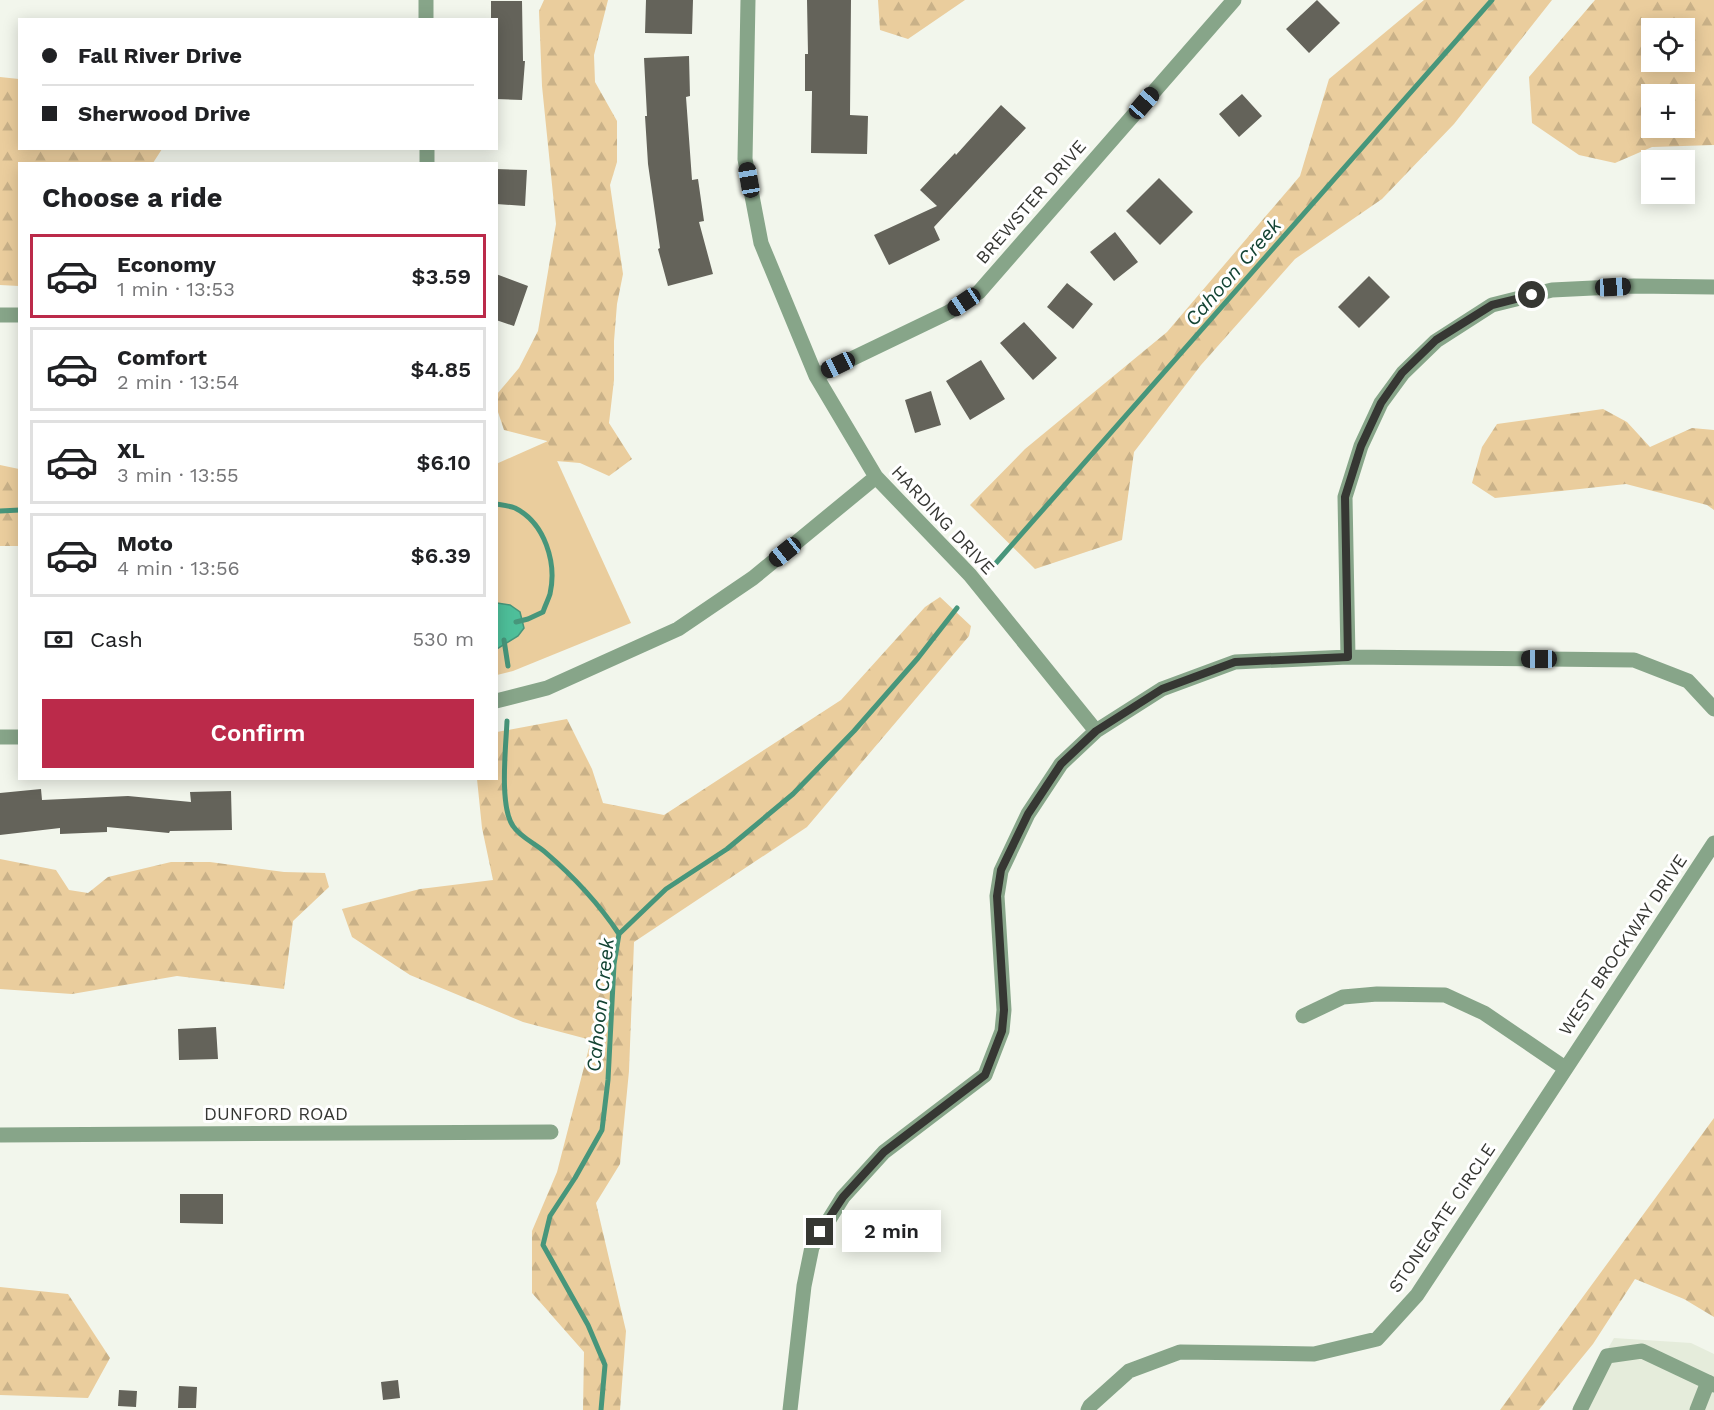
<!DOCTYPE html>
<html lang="en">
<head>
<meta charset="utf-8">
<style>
	:root { --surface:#fff; --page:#f6f6f6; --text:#202124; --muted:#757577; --line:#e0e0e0; --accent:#bb2a4a }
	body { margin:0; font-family:"Work Sans",sans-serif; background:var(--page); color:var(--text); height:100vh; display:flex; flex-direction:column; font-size:22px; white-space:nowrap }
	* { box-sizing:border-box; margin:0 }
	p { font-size:20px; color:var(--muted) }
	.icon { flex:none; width:33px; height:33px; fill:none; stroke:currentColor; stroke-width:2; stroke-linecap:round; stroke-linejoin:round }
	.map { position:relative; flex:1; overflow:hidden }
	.details { position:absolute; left:18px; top:162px; width:480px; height:618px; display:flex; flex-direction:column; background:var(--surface); border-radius:0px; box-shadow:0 3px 15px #0003 }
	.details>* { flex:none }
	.hud { position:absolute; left:18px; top:18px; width:480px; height:132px; border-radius:0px; box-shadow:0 3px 15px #0003; display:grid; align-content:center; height:132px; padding:0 24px; background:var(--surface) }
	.fabs { position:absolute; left:1641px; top:18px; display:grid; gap:12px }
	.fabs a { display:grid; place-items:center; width:54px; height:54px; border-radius:0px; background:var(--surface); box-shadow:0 3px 15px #0003; font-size:30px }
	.end { position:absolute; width:27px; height:27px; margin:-14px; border:8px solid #363733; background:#fff; box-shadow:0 0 0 3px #fff }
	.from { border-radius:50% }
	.bubble { position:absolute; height:42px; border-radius:0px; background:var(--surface); box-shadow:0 3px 15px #0003; font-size:20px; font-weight:600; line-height:42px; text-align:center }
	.car { position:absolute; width:18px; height:36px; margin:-18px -9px; border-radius:8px; box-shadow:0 0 4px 2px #0007; background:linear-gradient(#222 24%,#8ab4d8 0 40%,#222 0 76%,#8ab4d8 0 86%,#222 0) }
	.hud b { display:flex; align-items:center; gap:21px; height:57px; font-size:22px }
	.hud b+b { border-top:2px solid var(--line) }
	.hud i { width:15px; height:15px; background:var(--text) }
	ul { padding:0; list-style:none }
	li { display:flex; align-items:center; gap:18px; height:84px; margin:0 12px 9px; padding:0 12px; border:3px solid var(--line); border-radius:0px }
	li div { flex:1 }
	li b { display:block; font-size:22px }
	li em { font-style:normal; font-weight:600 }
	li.selected { border-color:var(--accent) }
	li>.icon { width:54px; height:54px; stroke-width:1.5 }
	h2 { padding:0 24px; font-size:27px; line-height:72px }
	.pay { display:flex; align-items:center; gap:15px; height:66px; padding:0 24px; font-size:22px }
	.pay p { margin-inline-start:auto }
	.action { display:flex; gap:12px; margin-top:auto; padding:12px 24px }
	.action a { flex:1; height:69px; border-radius:0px; background:var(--accent); color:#fff; font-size:24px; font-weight:600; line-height:69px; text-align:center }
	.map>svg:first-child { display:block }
	.built { fill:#e5ecdb }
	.green { fill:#eacd9d }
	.forest { fill:url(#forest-firs); fill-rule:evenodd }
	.water { fill:#4ebf9a; stroke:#47967b; stroke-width:1.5 }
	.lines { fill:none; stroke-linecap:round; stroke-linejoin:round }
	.stream { stroke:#47967b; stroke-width:5 }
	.building { fill:#64635a }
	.minor { stroke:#87a589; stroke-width:15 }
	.route { stroke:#363733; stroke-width:8 }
	.labels { text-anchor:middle; stroke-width:6; stroke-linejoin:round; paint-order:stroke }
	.street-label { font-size:18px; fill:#363733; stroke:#fff }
	.water-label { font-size:20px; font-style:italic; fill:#144434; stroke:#fff }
</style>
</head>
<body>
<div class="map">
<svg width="1714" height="1410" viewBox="0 0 1714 1410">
	<defs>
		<pattern id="forest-firs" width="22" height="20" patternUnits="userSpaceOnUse" patternTransform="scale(1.5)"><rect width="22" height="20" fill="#eacd9d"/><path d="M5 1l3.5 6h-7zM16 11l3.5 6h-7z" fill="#c9b188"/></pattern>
	</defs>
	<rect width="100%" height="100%" fill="#f2f6ec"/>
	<path class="built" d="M1614 1338 1691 1343 1714 1354V1410H1573Z"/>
	<path class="green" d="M548 441 631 623 513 671 497 675 496 464Z"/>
	<path class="forest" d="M544 0H608L594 55 595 82 617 121V162L610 185 623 274 617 304 614 341V380L609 423 632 459 609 476 580 463 556 461 547 441 504 430 497 409V394L519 368 538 331 556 224 542 86 539 11Z
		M878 0H965L908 39 880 30Z
		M1424 0H1552L1454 124 1382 199 1295 259 1201 365 1134 452 1122 540 1035 569 970 505 1025 449 1167 332 1300 176 1329 79Z
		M1595 0H1714V145L1652 147 1615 163 1579 155 1532 123 1529 77ZM1652 28H1684V62H1652ZM1652 94H1684V128H1652Z
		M0 77 19 79 20 148 162 149 153 163 20 164 19 286 0 285Z
		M1603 409 1627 422 1650 447 1692 428 1714 430V510L1707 505 1626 484 1495 498 1472 483 1482 447 1497 424Z
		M0 465 19 469V546H0Z
		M940 597 971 626 969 636 807 827 634 942 629 1071 620 1164 596 1203 626 1331 620 1410H583L584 1352 532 1293V1231L557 1172 591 1040 523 1022 410 975 352 937 342 909 420 889 493 880 482 828 477 779 496 778 497 732 567 719 592 769 603 803 664 815 841 700 925 607Z
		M0 859 56 870 69 890 88 893 108 877 171 862H210L284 872 325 873 329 887 293 921 284 989 177 976 72 994 0 989Z
		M1714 1118V1317L1684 1299 1635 1279 1593 1344 1539 1410H1500Z
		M0 1287 68 1294 110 1358 88 1398 0 1395Z"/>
	<path class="water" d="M497 603 510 605 520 612 524 628 518 636 497 649Z"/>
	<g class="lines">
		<path class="stream" d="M496 504C502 505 510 506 515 508 545 523 557 563 550 594 548 600 545 606 543 612L528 619 516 622
			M0 511 20 510
			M996 563 1492 0
			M504 640 508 666
			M507 721C506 746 499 806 513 826 520 837 536 844 545 852 573 876 599 904 619 934
			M601 1410 605 1365 588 1325 543 1245 550 1216 575 1178 602 1130 608 1080 614 964 619 934 666 889 727 849 793 794 854 731 918 658 957 608"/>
	</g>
	<path class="building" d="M646 0H693L692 34 645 33Z
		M807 0H851L850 115 868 116 867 154 811 153 812 91H805V54H808Z
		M1317 0 1340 23 1309 53 1286 29Z
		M491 1H522L523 61H525L522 100 496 99V20H491Z
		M689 56 690 96 686 97 692 180 698 179 704 221 699 222 713 274 668 286 658 249 660 248 648 164 645 116H647L644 58Z
		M1242 94 1262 116 1239 137 1219 114Z
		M1001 105 1026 128 934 227 940 240 889 265 874 235 937 206 920 190 955 153 956 155Z
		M496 169 527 170 525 206 496 204Z
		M1159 178 1193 212 1160 245 1126 211Z
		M1115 232 1138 262 1114 281 1090 252Z
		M496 274 528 286 514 326 496 320Z
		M1369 276 1390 297 1359 328 1338 307Z
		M1067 283 1093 304 1073 329 1047 307Z
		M1024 322 1057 358 1033 380 1000 343Z
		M981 360 1005 399 970 420 946 381Z
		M931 391 941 425 915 433 905 400Z
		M41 789 42 800 128 796 191 802 190 792 231 791 232 830 170 831 169 833 107 827V832L60 834V828L0 835V793Z
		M216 1027 218 1059 179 1060 178 1029Z
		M180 1194H223V1224L180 1223Z
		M398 1380 400 1398 383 1400 381 1382Z
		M179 1386 197 1387 196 1408H178Z
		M119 1390 137 1391 136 1407 118 1406Z"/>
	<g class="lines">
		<path class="minor" d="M426 0V20
			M748 0 745 159 761 243 816 376 876 477 970 575 1096 731
			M427 148V164
			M0 315H20
			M816 376 949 312 979 292 1234 0
			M1348 657 1345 497 1361 446 1381 403 1403 373 1436 341 1492 305 1552 290 1634 286 1714 287
			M496 701 547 688 678 629 753 578 876 477
			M0 737H20
			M1303 1016 1343 997 1377 994 1445 995 1484 1013 1565 1068
			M0 1135 551 1132
			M790 1410 804 1286 812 1247 843 1197 884 1152 985 1075 1002 1031 1004 1010 997 896 1001 871 1028 814 1061 764 1096 731 1162 689 1235 662 1348 657 1634 660 1688 681 1714 709
			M1088 1410 1090 1406 1129 1371 1180 1352 1314 1354 1377 1339 1417 1295 1714 843
			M1580 1410 1607 1356 1642 1351 1714 1385
			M1697 1410 1708 1382"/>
	</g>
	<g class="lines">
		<path class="route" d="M820 1232 843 1197 884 1152 985 1075 1002 1031 1004 1010 997 896 1001 870 1028 814 1061 764 1096 731 1162 689 1235 662 1348 657 1345 497 1361 446 1381 403 1402 373 1436 340 1492 305 1532 295"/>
	</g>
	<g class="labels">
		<g class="street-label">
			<text transform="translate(1031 202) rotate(-49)" y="6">BREWSTER DRIVE</text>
			<text transform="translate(943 520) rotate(47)" y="6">HARDING DRIVE</text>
			<text transform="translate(1623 945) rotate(-56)" y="6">WEST BROCKWAY DRIVE</text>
			<text x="276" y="1120">DUNFORD ROAD</text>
			<text transform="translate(1442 1218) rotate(-56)" y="6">STONEGATE CIRCLE</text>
		</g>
		<g class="water-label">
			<text transform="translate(1233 272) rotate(-49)" y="7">Cahoon Creek</text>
			<text transform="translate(600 1005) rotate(-84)" y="7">Cahoon Creek</text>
		</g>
	</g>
</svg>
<div class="fabs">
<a><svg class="icon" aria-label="locate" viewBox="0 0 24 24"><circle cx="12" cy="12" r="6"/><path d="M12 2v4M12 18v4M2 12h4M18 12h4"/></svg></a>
<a>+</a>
<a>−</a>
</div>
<i class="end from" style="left:1532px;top:295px"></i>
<i class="end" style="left:820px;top:1232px"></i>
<div class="bubble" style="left:842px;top:1210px;width:99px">2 min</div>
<i class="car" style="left:1144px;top:103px;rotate:41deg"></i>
<i class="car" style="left:749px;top:180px;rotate:350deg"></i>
<i class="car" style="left:1613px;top:287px;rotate:87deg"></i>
<i class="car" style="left:964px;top:302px;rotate:236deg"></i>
<i class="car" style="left:838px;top:365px;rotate:244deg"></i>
<i class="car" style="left:785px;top:552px;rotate:231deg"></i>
<i class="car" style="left:1539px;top:659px;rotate:270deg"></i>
<div class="hud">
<b><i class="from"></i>Fall River Drive</b>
<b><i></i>Sherwood Drive</b>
</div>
<section class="details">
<h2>Choose a ride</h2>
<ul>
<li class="selected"><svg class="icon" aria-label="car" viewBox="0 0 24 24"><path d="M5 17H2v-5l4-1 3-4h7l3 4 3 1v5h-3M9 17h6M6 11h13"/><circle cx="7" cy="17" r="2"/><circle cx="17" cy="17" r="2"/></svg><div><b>Economy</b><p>1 min · 13:53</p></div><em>$3.59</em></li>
<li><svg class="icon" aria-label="car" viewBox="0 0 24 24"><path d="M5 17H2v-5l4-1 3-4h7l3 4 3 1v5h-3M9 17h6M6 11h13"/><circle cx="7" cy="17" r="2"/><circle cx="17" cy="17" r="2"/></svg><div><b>Comfort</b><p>2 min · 13:54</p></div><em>$4.85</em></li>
<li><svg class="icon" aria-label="car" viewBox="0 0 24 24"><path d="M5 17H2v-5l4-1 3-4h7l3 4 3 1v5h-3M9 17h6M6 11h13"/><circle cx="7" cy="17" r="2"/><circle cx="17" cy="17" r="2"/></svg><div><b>XL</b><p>3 min · 13:55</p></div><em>$6.10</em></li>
<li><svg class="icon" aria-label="car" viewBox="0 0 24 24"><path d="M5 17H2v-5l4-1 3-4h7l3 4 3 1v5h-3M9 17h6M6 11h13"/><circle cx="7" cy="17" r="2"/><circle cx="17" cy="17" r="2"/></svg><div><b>Moto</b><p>4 min · 13:56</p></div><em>$6.39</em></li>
</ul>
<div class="pay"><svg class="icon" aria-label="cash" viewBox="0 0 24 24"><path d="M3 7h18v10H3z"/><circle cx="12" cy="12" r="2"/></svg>Cash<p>530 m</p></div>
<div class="action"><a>Confirm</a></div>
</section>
</div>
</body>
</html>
